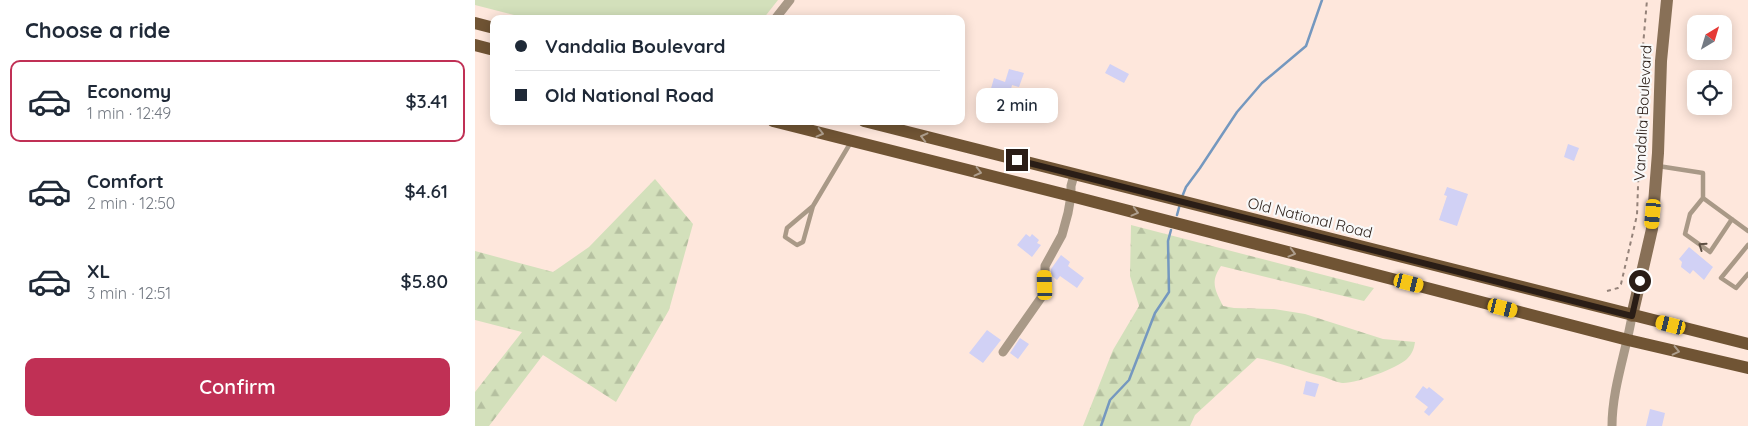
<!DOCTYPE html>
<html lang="en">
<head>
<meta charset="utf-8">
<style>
	:root { --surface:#fff; --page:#f6f6f7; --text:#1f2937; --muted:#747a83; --line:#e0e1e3; --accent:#c03055 }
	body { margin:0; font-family:Quicksand,sans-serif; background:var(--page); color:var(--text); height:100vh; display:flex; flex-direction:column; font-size:19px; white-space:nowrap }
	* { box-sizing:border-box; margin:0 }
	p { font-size:16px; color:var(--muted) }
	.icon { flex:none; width:28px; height:28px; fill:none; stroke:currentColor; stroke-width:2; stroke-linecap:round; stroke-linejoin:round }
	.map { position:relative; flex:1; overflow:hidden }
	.sheet { display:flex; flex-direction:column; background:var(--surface); width:475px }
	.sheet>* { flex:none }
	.guide { position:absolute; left:15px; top:15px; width:475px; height:110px; border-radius:10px; box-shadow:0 2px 12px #0003; display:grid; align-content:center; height:110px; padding:0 25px; background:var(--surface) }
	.needle { width:32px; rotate:38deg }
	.tools { position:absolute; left:1212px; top:15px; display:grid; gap:10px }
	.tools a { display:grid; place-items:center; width:45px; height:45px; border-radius:10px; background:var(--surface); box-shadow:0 2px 12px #0003; font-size:25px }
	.end { position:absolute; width:22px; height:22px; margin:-11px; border:6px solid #2a1d16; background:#fff; box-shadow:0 0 0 2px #fff }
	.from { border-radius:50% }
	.bubble { position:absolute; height:35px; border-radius:10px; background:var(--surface); box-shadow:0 2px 12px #0003; font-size:16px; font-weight:600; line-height:35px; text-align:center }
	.car { position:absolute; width:15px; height:30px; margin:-15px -8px; border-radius:6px; box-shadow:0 0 4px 1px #0007; background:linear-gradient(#f5c518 24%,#345 0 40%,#f5c518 0 76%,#345 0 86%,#f5c518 0) }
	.guide b { display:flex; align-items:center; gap:18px; height:48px; font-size:19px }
	.guide b+b { border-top:1px solid var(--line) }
	.guide i { width:12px; height:12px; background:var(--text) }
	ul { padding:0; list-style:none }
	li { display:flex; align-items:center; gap:15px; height:82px; margin:0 10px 8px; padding:0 15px; border:2px solid transparent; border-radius:10px }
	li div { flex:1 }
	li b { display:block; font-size:19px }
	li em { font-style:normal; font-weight:600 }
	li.selected { border-color:var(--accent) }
	li>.icon { width:45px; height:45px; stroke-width:1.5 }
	h2 { padding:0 25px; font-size:22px; line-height:60px }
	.primary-button { display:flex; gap:10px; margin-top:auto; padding:10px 25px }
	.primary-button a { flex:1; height:58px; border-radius:10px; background:var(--accent); color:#fff; font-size:20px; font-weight:600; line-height:58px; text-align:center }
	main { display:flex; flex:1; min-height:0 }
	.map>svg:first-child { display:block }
	.grass { fill:#d3e0bb }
	.forest { fill:url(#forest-firs) }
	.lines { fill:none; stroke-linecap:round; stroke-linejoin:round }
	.stream { stroke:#7598bf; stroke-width:2.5 }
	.building { fill:#d1d1f5 }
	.path { stroke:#948279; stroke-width:2; stroke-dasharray:4 4; stroke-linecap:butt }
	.lane { stroke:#a99987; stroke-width:4.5 }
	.street { stroke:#a99987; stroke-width:9 }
	.secondary { stroke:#887057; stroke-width:12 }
	.primary { stroke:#705434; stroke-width:12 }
	.oneway { stroke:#ae9e8d }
	.oneway2 { stroke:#5d4f43 }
	.route { stroke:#2a1d16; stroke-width:6 }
	.labels { text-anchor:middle; stroke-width:4.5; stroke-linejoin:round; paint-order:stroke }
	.street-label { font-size:15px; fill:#2a1d16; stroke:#f9f9f9 }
</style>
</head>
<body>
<main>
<section class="sheet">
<h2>Choose a ride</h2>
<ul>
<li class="selected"><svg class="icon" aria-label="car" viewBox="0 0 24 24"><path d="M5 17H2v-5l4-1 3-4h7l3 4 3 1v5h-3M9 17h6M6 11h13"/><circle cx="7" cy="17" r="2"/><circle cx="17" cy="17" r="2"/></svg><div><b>Economy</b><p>1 min · 12:49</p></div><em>$3.41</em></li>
<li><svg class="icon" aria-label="car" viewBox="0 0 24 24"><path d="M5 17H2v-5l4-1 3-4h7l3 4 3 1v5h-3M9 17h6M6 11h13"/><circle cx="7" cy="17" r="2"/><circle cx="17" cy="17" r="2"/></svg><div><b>Comfort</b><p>2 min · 12:50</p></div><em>$4.61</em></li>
<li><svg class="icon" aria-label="car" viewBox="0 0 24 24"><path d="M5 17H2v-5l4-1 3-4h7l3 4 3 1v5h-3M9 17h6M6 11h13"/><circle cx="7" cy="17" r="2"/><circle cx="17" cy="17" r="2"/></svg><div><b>XL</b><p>3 min · 12:51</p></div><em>$5.80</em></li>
</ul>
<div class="primary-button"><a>Confirm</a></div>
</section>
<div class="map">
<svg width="1273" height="426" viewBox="0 0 1273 426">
	<defs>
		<pattern id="forest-firs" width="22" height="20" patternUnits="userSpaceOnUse" patternTransform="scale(1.25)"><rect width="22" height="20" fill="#d3e0bb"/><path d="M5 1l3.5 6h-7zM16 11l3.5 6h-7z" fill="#b5c0a0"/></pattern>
	</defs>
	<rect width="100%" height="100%" fill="#fee7dc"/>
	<path class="grass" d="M0 0H303L288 19H55L0 5Z"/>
	<path class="forest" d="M180 179 218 224 194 310 141 402 68 355 14 426H0V392L47 332 0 320V251L78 272 114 247Z
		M656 225 899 288 889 301 746 266C735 282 740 290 748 306L759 308 799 309 830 314 908 339 940 342C939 349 937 354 932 359 922 368 881 384 867 383 861 382 855 379 849 377 826 371 804 362 782 358L720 415 715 426H608L638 350 664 306 655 276Z"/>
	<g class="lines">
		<path class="stream" d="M707 197 711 187 725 168 762 112 787 83 831 46 847 0
			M702 215 705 204
			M626 426 635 400 654 380 680 313 694 292 693 241 696 230"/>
	</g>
	<path class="building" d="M635 64 654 74 649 83 630 73Z
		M534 69 549 73 544 87 537 85 534 97 515 92 519 78 530 82Z
		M1093 144 1104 148 1099 161 1089 157Z
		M972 187 993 194 982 226 964 220 972 196 969 195Z
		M551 234 555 237 557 234 564 240 562 243 566 245 557 257 542 245Z
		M1214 247 1238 267 1229 280 1218 270 1215 274 1206 267 1207 262 1204 259Z
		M586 255 595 262 593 266 609 278 602 288 585 276 582 280 576 275V269Z
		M512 330 526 340 508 363 494 353Z
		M545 338 554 344 543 359 535 353Z
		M831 381 844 384 840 397 828 394Z
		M948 386 952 389 954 387 969 399 954 416 949 412 953 407 940 397Z
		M1175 409 1190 413 1187 426H1171Z"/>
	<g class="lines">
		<path class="path" d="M1132 291 1143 288 1146 284 1162 215 1168 46 1172 0"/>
		<path class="lane" d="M1183 166 1228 173V198L1273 231
			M1228 198 1215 214 1210 234 1235 252 1257 219
			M338 206 312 228 310 237 322 245 328 242 338 206 376 142
			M1273 245 1246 278 1261 288 1273 274"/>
		<path class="street" d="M300 19 315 0
			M528 352 568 295 570 285V266L587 235 593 213 596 196V186L599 175
			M1137 426C1137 389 1151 352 1157 316"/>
		<path class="secondary" d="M1157 316 1177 229 1183 153 1186 61 1192 0"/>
		<path class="primary" d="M0 23 19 28
			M0 45 19 50
			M298 121 596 196 1153 340 1273 368
			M389 121 1273 344"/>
	</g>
	<defs><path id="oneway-chevron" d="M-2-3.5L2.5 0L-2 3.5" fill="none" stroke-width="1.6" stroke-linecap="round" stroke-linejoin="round" transform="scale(1.25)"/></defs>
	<g class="oneway">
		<use href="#oneway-chevron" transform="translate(345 133) rotate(14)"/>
		<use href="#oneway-chevron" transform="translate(449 137) rotate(-166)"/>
		<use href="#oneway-chevron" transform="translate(503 172) rotate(14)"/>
		<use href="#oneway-chevron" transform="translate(660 212) rotate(15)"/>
		<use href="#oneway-chevron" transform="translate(817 253) rotate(15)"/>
		<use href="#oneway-chevron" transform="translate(1201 351) rotate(13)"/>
	</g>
	<use class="oneway2" href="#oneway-chevron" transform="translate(1227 246) rotate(-145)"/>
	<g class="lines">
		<path class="route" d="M542 160 1157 316 1165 281"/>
	</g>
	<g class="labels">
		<g class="street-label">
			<text transform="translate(1168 113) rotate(-87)" y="5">Vandalia Boulevard</text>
			<text transform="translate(835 218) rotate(14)" y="5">Old National Road</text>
		</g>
	</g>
</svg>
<div class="tools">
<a><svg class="needle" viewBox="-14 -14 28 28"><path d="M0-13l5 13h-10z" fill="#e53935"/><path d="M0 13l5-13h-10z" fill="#747a83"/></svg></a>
<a><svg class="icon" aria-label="locate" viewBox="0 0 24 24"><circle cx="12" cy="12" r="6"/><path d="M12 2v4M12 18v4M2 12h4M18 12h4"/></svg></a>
</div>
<i class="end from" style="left:1165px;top:281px"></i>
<i class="end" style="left:542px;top:160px"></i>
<div class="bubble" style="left:501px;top:88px;width:82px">2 min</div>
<i class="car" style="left:1178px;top:214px;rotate:185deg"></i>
<i class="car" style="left:934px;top:283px;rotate:104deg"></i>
<i class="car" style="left:570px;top:285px;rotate:358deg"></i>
<i class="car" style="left:1028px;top:308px;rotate:104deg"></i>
<i class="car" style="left:1196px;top:325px;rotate:284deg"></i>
<div class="guide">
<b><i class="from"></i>Vandalia Boulevard</b>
<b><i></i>Old National Road</b>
</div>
</div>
</main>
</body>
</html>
